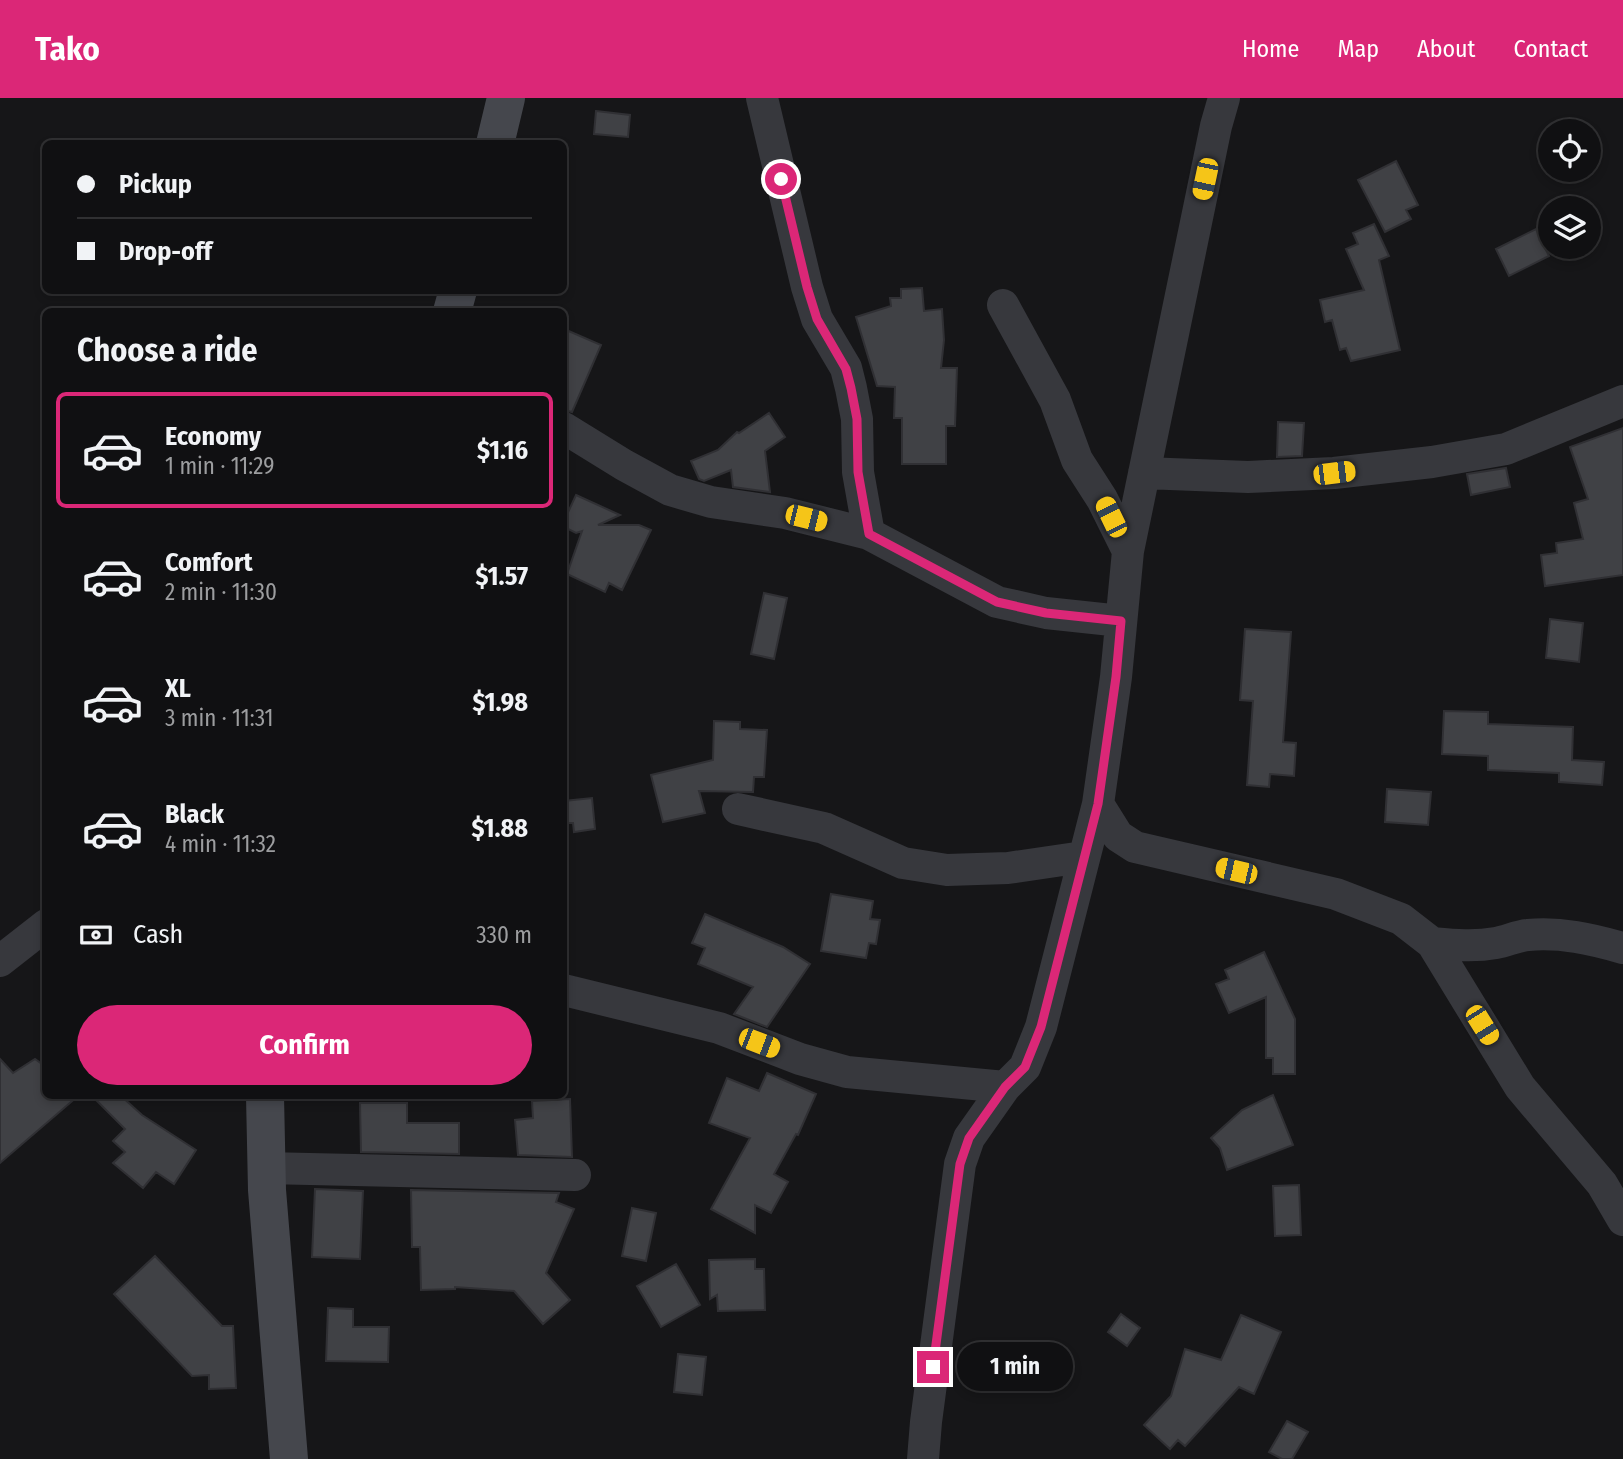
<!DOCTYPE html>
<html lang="en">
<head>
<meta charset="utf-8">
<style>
	:root { --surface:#101012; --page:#19191b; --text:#f1f3f6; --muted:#9c9d9f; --line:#303032; --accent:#db2777 }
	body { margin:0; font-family:"Fira Sans Condensed",sans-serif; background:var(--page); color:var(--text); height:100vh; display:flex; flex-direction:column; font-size:26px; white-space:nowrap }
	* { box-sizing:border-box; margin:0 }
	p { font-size:23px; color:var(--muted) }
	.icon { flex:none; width:38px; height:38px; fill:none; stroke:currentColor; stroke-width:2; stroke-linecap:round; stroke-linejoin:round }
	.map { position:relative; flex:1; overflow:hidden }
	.panel { position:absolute; left:42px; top:210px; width:525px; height:791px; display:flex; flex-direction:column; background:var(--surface); border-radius:10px; box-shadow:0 4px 10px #0003,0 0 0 2px var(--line) }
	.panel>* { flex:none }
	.guide { position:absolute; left:42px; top:42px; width:525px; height:154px; border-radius:10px; box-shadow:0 4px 10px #0003,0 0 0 2px var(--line); display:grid; align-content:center; height:154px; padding:0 35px; background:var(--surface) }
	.buttons { position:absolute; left:1538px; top:21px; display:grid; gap:14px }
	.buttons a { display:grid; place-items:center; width:63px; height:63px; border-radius:50%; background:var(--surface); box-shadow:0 4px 10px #0003,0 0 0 2px var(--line); font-size:35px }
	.end { position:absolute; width:32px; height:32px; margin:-16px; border:9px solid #db2777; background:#fff; box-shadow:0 0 0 4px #fff }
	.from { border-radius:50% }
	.bubble { position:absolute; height:49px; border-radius:24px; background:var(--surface); box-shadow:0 4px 10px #0003,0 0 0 2px var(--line); font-size:23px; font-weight:700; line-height:49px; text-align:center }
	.car { position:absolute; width:21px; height:42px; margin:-21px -10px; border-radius:9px; box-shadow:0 0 5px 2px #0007; background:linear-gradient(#f5c518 24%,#345 0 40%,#f5c518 0 76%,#345 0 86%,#f5c518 0) }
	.guide b { display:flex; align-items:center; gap:24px; height:66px; font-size:26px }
	.guide b+b { border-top:2px solid var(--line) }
	.guide i { width:18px; height:18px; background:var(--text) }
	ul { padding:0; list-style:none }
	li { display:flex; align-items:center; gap:21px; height:116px; margin:0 14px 10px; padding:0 21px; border:4px solid transparent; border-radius:10px }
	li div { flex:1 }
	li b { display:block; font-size:26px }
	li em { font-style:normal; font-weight:700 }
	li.active { border-color:var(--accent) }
	li>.icon { width:63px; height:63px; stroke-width:1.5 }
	h2 { padding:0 35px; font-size:32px; line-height:84px }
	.pay { display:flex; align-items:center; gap:18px; height:77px; padding:0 35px; font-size:26px }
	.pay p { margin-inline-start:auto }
	.action { display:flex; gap:14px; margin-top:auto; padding:14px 35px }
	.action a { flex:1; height:80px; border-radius:42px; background:var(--accent); color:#fff; font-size:28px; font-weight:700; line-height:80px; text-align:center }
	header { display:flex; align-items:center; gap:42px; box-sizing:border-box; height:98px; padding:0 35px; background:var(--accent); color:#fff }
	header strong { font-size:33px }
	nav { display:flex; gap:38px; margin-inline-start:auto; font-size:24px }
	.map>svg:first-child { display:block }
	.building { fill:#404145; stroke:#303034; stroke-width:2 }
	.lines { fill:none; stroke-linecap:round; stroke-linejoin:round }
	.street { stroke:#37383d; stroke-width:32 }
	.secondary { stroke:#45474d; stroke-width:38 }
	.route { stroke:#db2777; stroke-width:9 }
</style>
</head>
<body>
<header>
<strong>Tako</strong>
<nav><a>Home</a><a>Map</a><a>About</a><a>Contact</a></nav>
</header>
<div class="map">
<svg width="1623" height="1361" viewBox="0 0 1623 1361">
	<rect width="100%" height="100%" fill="#161618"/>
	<path class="building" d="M596 13 630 17 628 39 594 36Z
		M1396 63 1418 107 1406 112 1411 121 1385 134 1358 82Z
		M1374 126 1389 158 1379 162 1400 252 1351 263 1346 250 1340 252 1332 222 1325 224 1320 202 1364 192 1346 151 1358 146 1353 135Z
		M1536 131 1549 158 1509 178 1496 151Z
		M922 190 924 213 942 211 944 242 941 270H957L955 328H946V366H902V320H894L895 289 877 288 856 219 891 208 890 200H901V191Z
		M564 231 601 247 572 314 564 312Z
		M769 315 785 339 765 353 770 394 733 389 731 372 704 383 699 381 691 363 718 352 737 334 739 335Z
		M1278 324 1304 325 1302 358 1277 359Z
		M1623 330V477L1545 488 1541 457 1557 455 1556 445 1583 441 1574 405 1588 401 1570 349Z
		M1506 370 1510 389 1471 397 1467 376Z
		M576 397 620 417 598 427H639L651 432 622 492 609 485 605 494 567 476 582 433 576 435 564 429V423Z
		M764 495 787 500 774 561 751 556Z
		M1550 521 1583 525 1579 564 1546 560Z
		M1245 531 1291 534 1283 644 1296 645 1294 678 1270 676 1269 689 1247 687 1253 603 1240 602Z
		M1444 613 1488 614V626L1573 629 1572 662 1604 664 1602 687 1559 684V675L1488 672V658L1442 656Z
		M714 623 740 624V631L767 632 764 679H754L753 694 699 693 705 715 663 724 651 677 713 662Z
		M1387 691 1431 694 1428 727 1385 724Z
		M592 700 595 731 574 734 573 725H564V703Z
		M831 796 873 803 870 821 880 822 876 846 869 845 866 860 821 853Z
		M705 816 783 849 810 866 767 929 734 916 753 889 698 866 705 850 692 845Z
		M1264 854 1295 921V976H1273V960H1266V899L1229 915 1216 886 1229 881 1225 872Z
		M0 961 13 975 35 961 46 969V998H78L0 1065Z
		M767 975 816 996 798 1037 796 1036 774 1076 788 1084 771 1115 755 1107V1135L711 1111 750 1040 709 1025 727 980 759 993Z
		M1273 997 1293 1047 1227 1072 1220 1050 1211 1040 1242 1012Z
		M92 998H121L142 1017 196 1052 174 1086 156 1074 143 1090 113 1065 125 1054 113 1043 125 1031Z
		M570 1001 572 1059 518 1057 515 1022 533 1020 532 1003Z
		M360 1005H407V1025H459V1056L361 1054Z
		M1299 1087 1301 1137 1275 1138 1273 1088Z
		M315 1091 363 1093 360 1161 312 1159Z
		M411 1092 559 1095 556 1104 574 1111 546 1175 570 1202 543 1226 514 1193 455 1189V1191L421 1192 420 1149H412Z
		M632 1110 656 1115 646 1163 622 1158Z
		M155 1158 222 1228H233L236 1290 209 1291V1277L192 1278 114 1196Z
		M755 1161V1171H764L765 1212 718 1213 717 1197 710 1201 709 1162Z
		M676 1166 700 1207 661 1229 637 1188Z
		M328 1210 353 1211V1229H389L388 1264 326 1263Z
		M1121 1216 1140 1230 1127 1248 1108 1234Z
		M1241 1217 1281 1234 1254 1296 1239 1289 1185 1348 1178 1342 1170 1351 1144 1327 1171 1298 1185 1251 1221 1262Z
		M678 1256 706 1259 702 1297 674 1294Z
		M1287 1323 1308 1334 1292 1361H1282L1269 1354Z"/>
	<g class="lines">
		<path class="street" d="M762 0 807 189 817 221 846 270 851 290 857 321 858 374 869 436
			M1003 207 1055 302 1077 362 1102 401 1128 453
			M564 330 624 367 670 392 711 404 785 415 869 436 997 504 1046 515 1121 523
			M1144 375 1248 379 1334 375 1432 364 1506 351 1623 303
			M1098 706 1118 738 1135 749 1336 796 1401 821 1432 845 1520 989 1602 1086 1623 1122
			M738 711 824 730 903 765 947 772 1008 770 1083 759
			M1432 845C1454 847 1474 849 1496 845 1507 843 1517 838 1528 837 1561 834 1591 841 1623 850
			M0 863 46 827
			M564 892 719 930 800 961 847 974 1005 989
			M265 1070 575 1077
			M923 1361 926 1324 960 1066 969 1040 1005 989 1025 969 1041 929 1098 706 1116 579 1128 453 1216 28 1224 0"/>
		<path class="secondary" d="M495 46 506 0
			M452 214 458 192
			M265 998 267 1092 289 1361"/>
	</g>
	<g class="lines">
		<path class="route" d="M781 81 807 189 817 221 846 271 851 290 857 321 858 374 869 436 997 504 1046 515 1121 523 1116 579 1098 706 1041 929 1025 969 1005 989 969 1040 960 1066 933 1269"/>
	</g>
</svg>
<div class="buttons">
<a><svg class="icon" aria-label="locate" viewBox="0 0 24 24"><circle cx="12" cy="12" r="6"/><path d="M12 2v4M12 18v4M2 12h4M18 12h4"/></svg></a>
<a><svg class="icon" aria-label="layers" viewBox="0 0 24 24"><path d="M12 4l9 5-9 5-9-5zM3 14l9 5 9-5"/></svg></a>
</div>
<i class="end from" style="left:781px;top:81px"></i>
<i class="end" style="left:933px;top:1269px"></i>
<div class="bubble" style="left:957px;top:1244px;width:116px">1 min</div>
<i class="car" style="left:1205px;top:81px;rotate:192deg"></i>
<i class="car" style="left:1334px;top:375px;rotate:83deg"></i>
<i class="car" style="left:1111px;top:419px;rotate:334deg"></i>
<i class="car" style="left:806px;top:420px;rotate:104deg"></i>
<i class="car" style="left:1236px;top:773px;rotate:283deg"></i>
<i class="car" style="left:1482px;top:927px;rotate:148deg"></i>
<i class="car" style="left:759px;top:945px;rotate:111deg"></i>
<div class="guide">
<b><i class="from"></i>Pickup</b>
<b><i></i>Drop-off</b>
</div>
<section class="panel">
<h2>Choose a ride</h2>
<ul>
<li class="active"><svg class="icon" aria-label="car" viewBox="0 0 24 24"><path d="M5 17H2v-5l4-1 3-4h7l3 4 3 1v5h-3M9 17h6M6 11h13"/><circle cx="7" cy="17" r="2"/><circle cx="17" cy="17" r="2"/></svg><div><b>Economy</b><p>1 min · 11:29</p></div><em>$1.16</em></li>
<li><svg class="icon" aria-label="car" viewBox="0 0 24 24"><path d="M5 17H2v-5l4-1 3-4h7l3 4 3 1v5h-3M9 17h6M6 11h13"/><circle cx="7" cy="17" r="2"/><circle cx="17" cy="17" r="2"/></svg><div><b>Comfort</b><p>2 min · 11:30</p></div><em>$1.57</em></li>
<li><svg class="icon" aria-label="car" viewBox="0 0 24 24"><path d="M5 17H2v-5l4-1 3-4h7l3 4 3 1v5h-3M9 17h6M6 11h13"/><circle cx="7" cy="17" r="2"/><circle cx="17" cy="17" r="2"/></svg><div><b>XL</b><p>3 min · 11:31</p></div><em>$1.98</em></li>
<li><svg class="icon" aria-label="car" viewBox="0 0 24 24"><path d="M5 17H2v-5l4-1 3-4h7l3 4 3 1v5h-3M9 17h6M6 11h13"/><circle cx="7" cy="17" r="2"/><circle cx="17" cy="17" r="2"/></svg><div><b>Black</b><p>4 min · 11:32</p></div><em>$1.88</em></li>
</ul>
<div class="pay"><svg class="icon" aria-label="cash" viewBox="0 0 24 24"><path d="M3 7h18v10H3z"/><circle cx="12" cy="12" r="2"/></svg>Cash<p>330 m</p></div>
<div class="action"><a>Confirm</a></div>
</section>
</div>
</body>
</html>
